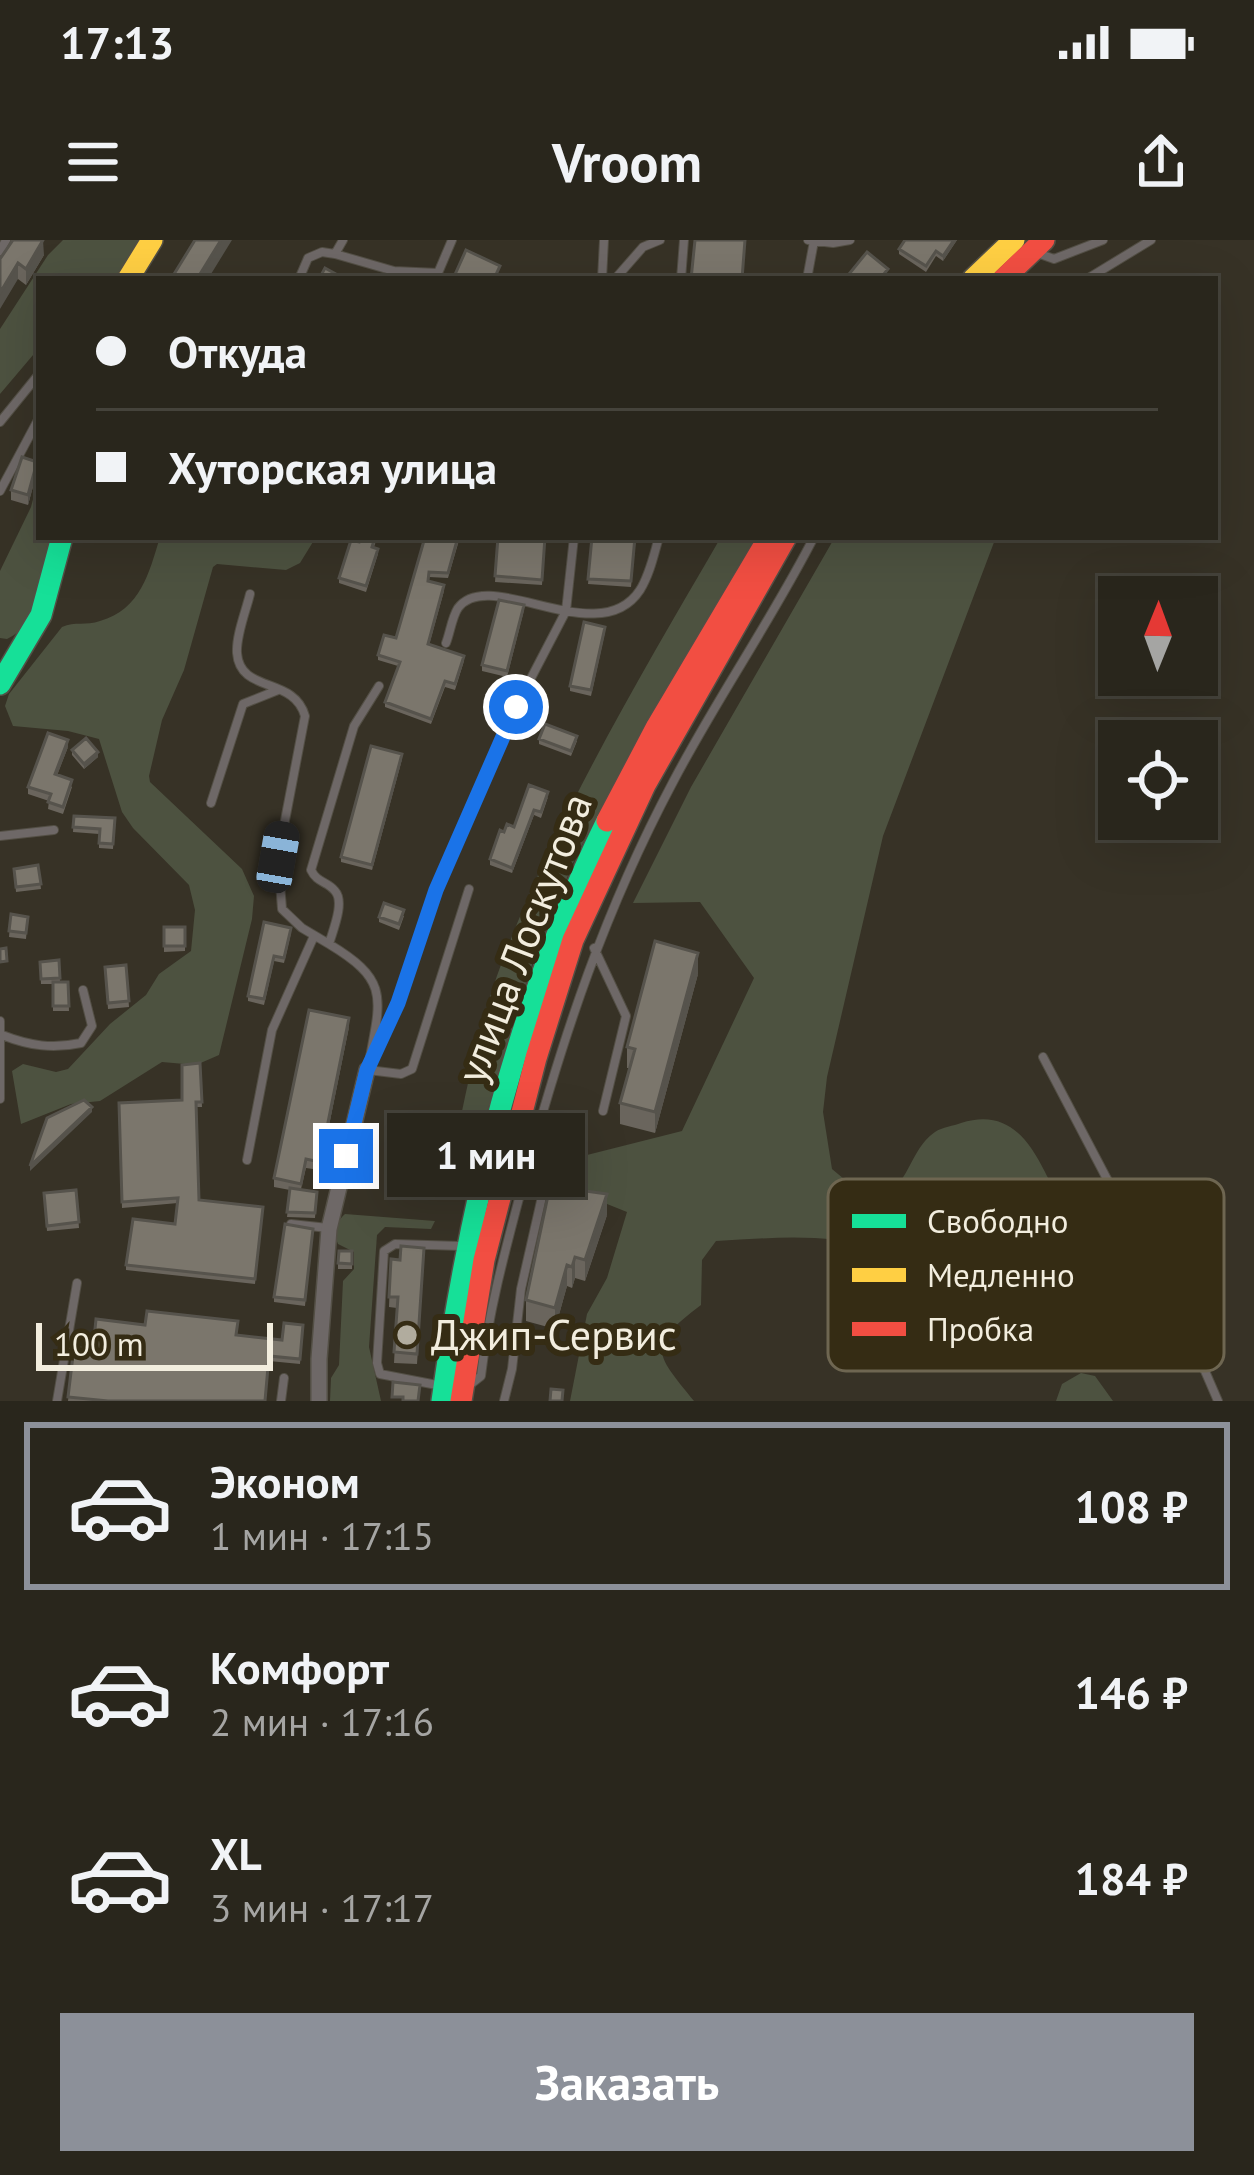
<!DOCTYPE html>
<html lang="ru">
<head>
<meta charset="utf-8">
<style>
	:root { --surface:#29261c; --page:#312e25; --text:#f1f3f6; --muted:#a5a5a3; --line:#45433b; --accent:#8c9099 }
	body { margin:0; font-family:"PT Sans",sans-serif; background:var(--page); color:var(--text); height:100vh; display:flex; flex-direction:column; font-size:45px; white-space:nowrap }
	* { box-sizing:border-box; margin:0 }
	p { font-size:39px; color:var(--muted) }
	.icon { flex:none; width:66px; height:66px; fill:none; stroke:currentColor; stroke-width:2; stroke-linecap:round; stroke-linejoin:round }
	.map { position:relative; height:1161px; overflow:hidden }
	.sheet { display:flex; flex-direction:column; background:var(--surface); flex:1 }
	.sheet>* { flex:none }
	.guide { position:absolute; left:36px; top:36px; width:1182px; height:264px; border-radius:0px; box-shadow:0 12px 48px #0002,0 0 0 3px var(--line); display:grid; align-content:center; height:264px; padding:0 60px; background:var(--surface) }
	.needle { width:78px; rotate:1deg }
	.tools { position:absolute; left:1098px; top:336px; display:grid; gap:24px }
	.tools a { display:grid; place-items:center; width:120px; height:120px; border-radius:0px; background:var(--surface); box-shadow:0 12px 48px #0002,0 0 0 3px var(--line); font-size:60px }
	.scale { position:absolute; left:36px; bottom:30px; width:237px; box-sizing:border-box; padding-left:12px; border:6px solid #f2edde; border-top:0; font-size:33px; line-height:42px; white-space:nowrap; color:#f2edde; -webkit-text-stroke:9px #352c14; paint-order:stroke }
	.end { position:absolute; width:54px; height:54px; margin:-27px; border:15px solid #1a73e8; background:#fff; box-shadow:0 0 0 6px #fff }
	.from { border-radius:50% }
	.bubble { position:absolute; height:84px; border-radius:0px; background:var(--surface); box-shadow:0 12px 48px #0002,0 0 0 3px var(--line); font-size:39px; font-weight:700; line-height:84px; text-align:center }
	.car { position:absolute; width:36px; height:72px; margin:-36px -18px; border-radius:15px; box-shadow:0 0 9px 3px #0007; background:linear-gradient(#222 24%,#8ab4d8 0 40%,#222 0 76%,#8ab4d8 0 86%,#222 0) }
	.guide b { display:flex; align-items:center; gap:42px; height:114px; font-size:45px }
	.guide b+b { border-top:3px solid var(--line) }
	.guide i { width:30px; height:30px; background:var(--text) }
	ul { padding:21px 0 0; list-style:none }
	li { display:flex; align-items:center; gap:36px; height:168px; margin:0 24px 18px; padding:0 36px; border:6px solid transparent; border-radius:0px }
	li div { flex:1 }
	li b { display:block; font-size:45px }
	li em { font-style:normal; font-weight:700 }
	li.on { border-color:var(--accent) }
	li>.icon { width:108px; height:108px; stroke-width:1.5 }
	.button { display:flex; gap:24px; margin-top:auto; padding:24px 60px }
	.button a { flex:1; height:138px; border-radius:0px; background:var(--accent); color:#fff; font-size:48px; font-weight:700; line-height:138px; text-align:center }
	.status { display:flex; justify-content:space-between; align-items:center; height:84px; padding:0 60px; background:var(--surface); direction:ltr }
	.status svg { height:33px; fill:currentColor }
	header { display:flex; justify-content:space-between; align-items:center; height:156px; padding:0 60px; background:var(--surface); font-size:54px; font-weight:700 }
	.map>svg:first-child { display:block }
	.green { fill:#4d5240 }
	.lines { fill:none; stroke-linecap:round; stroke-linejoin:round }
	.lane-casing { stroke:#534f45; stroke-width:10 }
	.street-casing { stroke:#534f45; stroke-width:18 }
	.fast-casing { stroke:#534f45; stroke-width:24 }
	.slow-casing { stroke:#534f45; stroke-width:24 }
	.jam-casing { stroke:#534f45; stroke-width:24 }
	.lane { stroke:#6e6867; stroke-width:8 }
	.street { stroke:#6e6867; stroke-width:15 }
	.fast { stroke:#16e098; stroke-width:21 }
	.slow { stroke:#ffcf43; stroke-width:21 }
	.jam { stroke:#f24e42; stroke-width:21 }
	.wall { fill:#6a655d }
	.shaded-wall { fill:#56534c }
	.building { fill:#7b766c; stroke:#56534c; stroke-width:3 }
	.route { stroke:#1a73e8; stroke-width:15 }
	.poi-dot { fill:#b1ac9e; stroke:#352c14; stroke-width:4.5 }
	.labels { text-anchor:middle; stroke-width:12; stroke-linejoin:round; paint-order:stroke }
	.street-label { font-size:42px; fill:#f2edde; stroke:#352c14 }
	.poi-label { font-size:42px; fill:#f2edde; stroke:#352c14; text-anchor:start }
	.key { fill:#352c14; stroke:#6e6651; stroke-width:3 }
	.key-label { font-size:33px; fill:#f2edde }
</style>
</head>
<body>
<div class="status"><b>17:13</b><svg viewBox="0 0 49 12"><path d="M0 12V9h3v3zM5 12V6h3v6zM10 12V3h3v9zM15 12V0h3v12zM26 1h20v11H26zM47 4h2v5h-2z"/></svg></div>
<header><svg class="icon" aria-label="menu" viewBox="0 0 24 24"><path d="M4 6h16M4 12h16M4 18h16"/></svg>Vroom<svg class="icon" aria-label="share" viewBox="0 0 24 24"><path d="M12 15V3M7 8l5-5 5 5M5 13v7h14v-7"/></svg></header>
<div class="map">
<svg width="1254" height="1161" viewBox="0 0 1254 1161">
	<rect width="100%" height="100%" fill="#373226"/>
	<path class="green" d="M63 0H139L115 39H39V108L0 154V89L48 15Z
		M39 236V297H53C45 330 41 384 7 399L0 398V331L31 267Z
		M160 297H316L300 323 286 330 217 324 213 327 184 430 162 480 149 536 150 542 242 629 254 656 252 679 219 815 196 825 162 822 100 861 71 864 21 884 12 831 23 824 56 832 68 829 110 784 146 755 159 734 191 711 195 670 189 645 133 588 122 572 99 499 68 491 13 486 5 466 9 454 62 387C75 381 86 386 100 381 141 369 149 333 160 297Z
		M721 297H758L635 506 575 618 530 730 463 952 459 960 453 958 448 937C464 866 476 791 502 722 558 573 641 435 721 297Z
		M835 297H996L883 596 827 837 823 872 832 929 868 959C909 958 906 912 935 892 942 887 954 886 961 883 1005 869 1027 896 1045 932 1054 951 1074 977 1072 999 1070 1013 1059 1018 1048 1024 978 1062 907 1007 836 1000 796 995 756 999 716 1001L702 1020 701 1065C647 1106 653 1111 694 1161H570L587 1074 607 1038 627 972 567 948 554 941 545 924 555 891 587 915 682 891 754 738 700 662 633 663 691 547Z
		M345 974 435 981 431 989 385 987 377 995 369 1107 381 1161H330L331 1138 339 1125 343 1041 354 1029V1012L338 1004C333 993 336 982 345 974Z
		M1081 1133 1095 1136 1113 1161H1056L1062 1144Z"/>
	<g class="lines">
		<defs>
			<path id="lane" d="M808 0 833 3 850 0
				M0 11 6 0
				M335 14 343 0
				M1040 14 1054 19 1103 0
				M299 39 308 18 322 12 335 14 394 31 438 33 452 0
				M602 39 604 0
				M615 39 643 7 660 0
				M681 39 684 0
				M807 39 814 1
				M1087 39 1151 0
				M0 182 39 134
				M0 251 39 178
				M250 354C246 371 236 395 237 413 240 454 294 436 305 476L278 617 282 669 302 688 329 704
				M446 403C450 393 452 377 458 368 489 325 599 413 640 350 650 334 654 314 659 297
				M211 563 243 464 278 450
				M0 596 54 590
				M594 708 626 776 603 871
				M0 781V859
				M2 795C30 806 53 809 81 803L92 786 83 750
				M370 817C382 755 387 739 329 704 333 690 345 662 335 651 327 641 317 643 311 630L354 486 379 446
				M1043 817 1192 1101 1218 1161
				M367 829 398 763 448 621 516 467 566 371 574 297
				M368 830 401 834 412 829 469 649
				M247 920 272 790 314 696
				M291 984 328 988
				M437 1145 380 1134 377 1123 384 1011 395 1004 461 1006
				M467 1147 481 1136C489 1067 508 1000 526 932 564 793 605 670 673 542 717 458 771 381 814 297
				M57 1161 77 1043
				M281 1161 284 1138
				M504 1161 512 1129 521 1049 541 961"/>
			<path id="street" d="M319 1161V1119L329 989 367 830"/>
			<path id="fast" d="M0 444 41 375 62 297
				M442 1161C470 961 517 764 607 581"/>
			<path id="slow" d="M128 39 152 0
				M973 39 1014 0"/>
			<path id="jam" d="M1003 39 1044 0
				M607 581 657 486 769 297
				M461 1161 484 1020 536 818 573 700 645 545 786 297"/>
		</defs>
		<use href="#lane" class="lane-casing"/>
		<use href="#street" class="street-casing"/>
		<use href="#fast" class="fast-casing"/>
		<use href="#slow" class="slow-casing"/>
		<use href="#jam" class="jam-casing"/>
		<use href="#lane" class="lane"/>
		<use href="#street" class="street"/>
		<use href="#fast" class="fast"/>
		<use href="#slow" class="slow"/>
		<use href="#jam" class="jam"/>
	</g>
	<path class="wall" d="M905 0H957L943 21 936 16 926 32 899 14V9Z
		M44 15 26 45 18 39 0 19Z
		M37 232 28 265 11 260V250Z
		M425 297H460L448 338 429 337V341L444 351 429 405 464 421 455 450 445 447 431 484 385 467V462L398 426 378 420V415L396 398Z
		M498 297H545L542 345 495 342Z
		M592 297H636L631 347 588 344Z
		M376 301 374 307 378 314 366 352 339 343V338Z
		M524 370 507 437 482 431V425Z
		M605 392 591 456 570 451V446Z
		M539 499 577 501 571 516 539 504Z
		M68 507 57 535 72 547 63 574 48 569 49 561 28 554V547Z
		M72 510 98 517 84 529 72 515Z
		M402 519 372 630 341 622V617Z
		M548 557 541 578 534 575 512 633 490 625V619L504 592 514 587Z
		M74 576 115 578 113 609 99 608V594L73 592Z
		M38 625 41 649 16 652 14 629Z
		M11 674 28 677 26 699 9 697Z
		M404 676 399 690 379 682V677Z
		M264 682 291 693 284 723 274 721 264 765 248 761V756Z
		M164 687H185V711L164 712Z
		M59 720 60 742H68L69 771H53V744H41L40 722Z
		M126 725 129 767 108 769 105 727Z
		M698 734 655 893 620 884V863L629 828H627V807Z
		M349 787 320 930 306 928 301 949 317 952 315 978 287 977 290 950 274 947V938Z
		M200 823 202 867H196L199 960 263 967 255 1044 126 1030V1025L175 984 178 963 122 968 119 863 182 860Z
		M76 950 79 988 47 991 44 953Z
		M607 975 585 1041 575 1038 572 1048 567 1046 555 1089 526 1081V1060Z
		M313 989 305 1066 274 1062V1057Z
		M352 1011V1029H338V1023Z
		M391 1019H424L417 1124 394 1123 397 1068 389 1067Z
		M303 1085 300 1124 269 1121 265 1161H68L74 1107 93 1109 237 1095 282 1100Z"/>
	<path class="shaded-wall" d="M43 0 44 15 26 45V29Z
		M221 0H232L208 39H197Z
		M954 0H957L943 21V16Z
		M18 23V39L0 69V53Z
		M37 222V232L28 265V255Z
		M68 500V507L55 541V534Z
		M98 512V517L84 529V524Z
		M402 514V519L372 630V625Z
		M534 570V575L512 633V628Z
		M698 713V734L655 893V872Z
		M349 778V787L320 930V922Z
		M92 867V872L30 931V926Z
		M607 954V975L585 1041V1020Z
		M575 1017V1038L572 1048V1027Z
		M567 1025V1046L555 1089V1068Z"/>
	<path class="building" d="M13 0H43L26 29 18 23 0 53V19Z
		M195 0H221L197 39H171Z
		M695 0H745L742 39H691Z
		M905 0H954L943 16 936 11 926 26 899 9Z
		M466 10 500 26 494 39H453Z
		M867 12 888 29 880 39H845Z
		M325 28 345 39H319Z
		M22 217 37 222 28 255 11 250Z
		M360 297H375L372 307 378 309 366 346 339 338 351 300 359 302Z
		M425 297H458L448 333 429 332 428 341 444 345 428 404 464 416 455 444 445 441 431 479 385 462 400 422 378 415 384 395 396 398Z
		M498 297H545L542 340 495 336Z
		M592 297H635L631 341 588 339Z
		M499 360 524 365 507 431 482 425Z
		M584 382 605 387 591 450 570 446Z
		M545 484 577 496 571 511 539 499Z
		M48 493 68 500 55 534 72 540 63 567 48 562 51 554 28 547Z
		M86 498 98 512 84 524 72 510Z
		M371 506 402 514 372 625 341 617Z
		M529 545 548 552 541 572 534 570 512 628 490 619 500 590 504 592 507 584 514 587Z
		M74 576 115 578 113 604 99 603 100 589 73 587Z
		M38 625 41 644 16 647 14 629Z
		M384 663 404 670 399 684 379 677Z
		M11 674 28 677 26 693 9 691Z
		M264 682 291 688 284 718 274 716 264 759 248 756Z
		M164 687H185V706H164Z
		M655 701 698 713 655 872 620 863 635 809 627 807Z
		M6 708 7 721 0 722V709Z
		M59 720 60 738 41 739 40 722Z
		M126 725 129 761 108 763 105 727Z
		M53 742H68L69 766H53Z
		M309 770 349 778 320 922 306 919 301 944 274 938Z
		M200 823 202 862H196L199 960 263 967 255 1039 126 1025 133 979 175 984 178 958 122 962 119 863 182 860V825Z
		M84 860 92 867 30 926 47 878Z
		M550 946 607 954 585 1020 575 1017 572 1027 567 1025 555 1068 526 1060Z
		M290 948 317 952 315 973 287 972Z
		M76 950 79 982 47 986 44 953Z
		M285 984 313 989 305 1060 274 1057Z
		M401 1006 424 1008 417 1114 394 1112 398 1057H389L391 1019 400 1020Z
		M339 1011H352V1024L338 1023Z
		M147 1071 238 1081 236 1095 282 1100 284 1083 303 1085 300 1119 269 1116 265 1161H108L68 1157 74 1107 93 1109 96 1079 145 1085Z
		M393 1142 420 1145 418 1161H403V1157H392Z
		M551 1149 563 1150 562 1161H550Z"/>
	<g class="lines">
		<path class="route" d="M346 916 367 830 398 763 436 650 516 467"/>
	</g>
	<circle class="poi-dot" cx="407" cy="1095" r="12"/>
	<g class="labels">
		<g class="street-label">
			<text transform="translate(524 698) rotate(-69)" y="15">улица Лоскутова</text>
		</g>
		<g class="poi-label">
			<text x="431" y="1110">Джип-Сервис</text>
		</g>
	</g>
	<rect x="828" y="939" width="396" height="192" rx="18" class="key"/>
	<rect x="852" y="974" width="54" height="14" fill="#16e098"/>
	<rect x="852" y="1028" width="54" height="14" fill="#ffcf43"/>
	<rect x="852" y="1082" width="54" height="14" fill="#f24e42"/>
	<g class="key-label">
		<text x="927" y="993">Свободно</text>
		<text x="927" y="1047">Медленно</text>
		<text x="927" y="1101">Пробка</text>
	</g>
</svg>
<div class="tools">
<a><svg class="needle" viewBox="-14 -14 28 28"><path d="M0-13l5 13h-10z" fill="#e53935"/><path d="M0 13l5-13h-10z" fill="#a5a5a3"/></svg></a>
<a><svg class="icon" aria-label="locate" viewBox="0 0 24 24"><circle cx="12" cy="12" r="6"/><path d="M12 2v4M12 18v4M2 12h4M18 12h4"/></svg></a>
</div>
<div class="scale">100 m</div>
<i class="end from" style="left:516px;top:467px"></i>
<i class="end" style="left:346px;top:916px"></i>
<div class="bubble" style="left:387px;top:873px;width:198px">1 мин</div>
<i class="car" style="left:278px;top:617px;rotate:10deg"></i>
<div class="guide">
<b><i class="from"></i>Откуда</b>
<b><i></i>Хуторская улица</b>
</div>
</div>
<section class="sheet">
<ul>
<li class="on"><svg class="icon" aria-label="car" viewBox="0 0 24 24"><path d="M5 17H2v-5l4-1 3-4h7l3 4 3 1v5h-3M9 17h6M6 11h13"/><circle cx="7" cy="17" r="2"/><circle cx="17" cy="17" r="2"/></svg><div><b>Эконом</b><p>1 мин · 17:15</p></div><em>108 ₽</em></li>
<li><svg class="icon" aria-label="car" viewBox="0 0 24 24"><path d="M5 17H2v-5l4-1 3-4h7l3 4 3 1v5h-3M9 17h6M6 11h13"/><circle cx="7" cy="17" r="2"/><circle cx="17" cy="17" r="2"/></svg><div><b>Комфорт</b><p>2 мин · 17:16</p></div><em>146 ₽</em></li>
<li><svg class="icon" aria-label="car" viewBox="0 0 24 24"><path d="M5 17H2v-5l4-1 3-4h7l3 4 3 1v5h-3M9 17h6M6 11h13"/><circle cx="7" cy="17" r="2"/><circle cx="17" cy="17" r="2"/></svg><div><b>XL</b><p>3 мин · 17:17</p></div><em>184 ₽</em></li>
</ul>
<div class="button"><a>Заказать</a></div>
</section>
</body>
</html>
